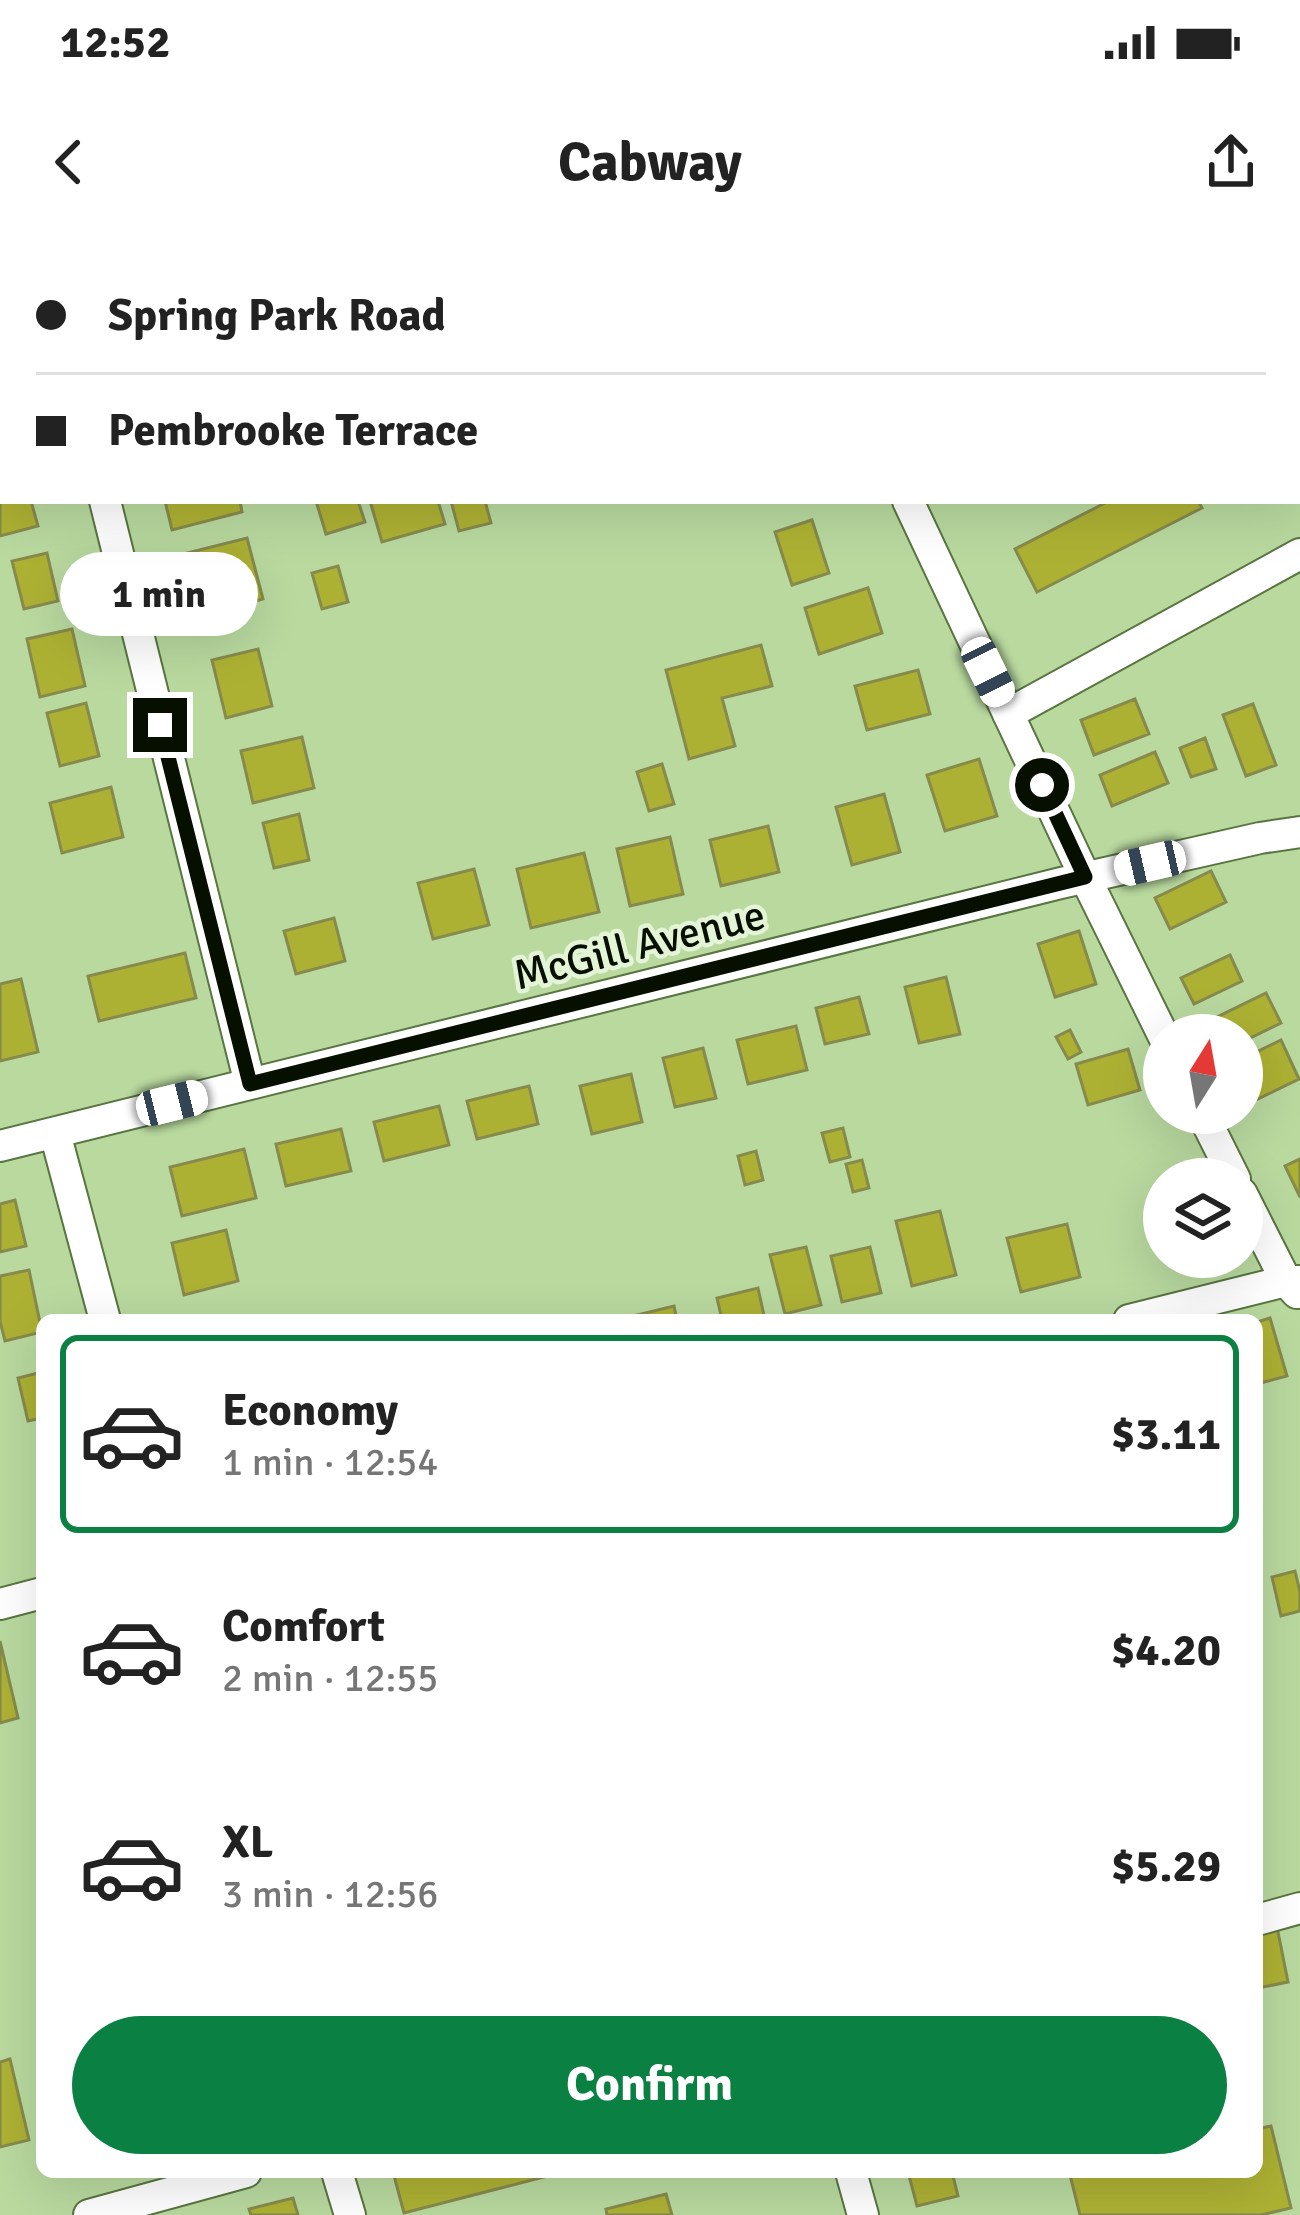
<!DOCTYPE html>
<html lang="en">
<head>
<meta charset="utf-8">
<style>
	:root { --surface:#fff; --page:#f6f6f6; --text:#222; --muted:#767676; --line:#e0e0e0; --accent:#0b8043 }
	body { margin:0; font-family:Signika,sans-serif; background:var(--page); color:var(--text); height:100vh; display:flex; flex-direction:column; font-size:45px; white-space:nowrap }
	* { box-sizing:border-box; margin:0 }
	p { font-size:39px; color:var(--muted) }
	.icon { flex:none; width:66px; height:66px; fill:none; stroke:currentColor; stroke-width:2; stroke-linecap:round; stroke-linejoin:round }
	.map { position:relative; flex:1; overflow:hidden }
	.side { position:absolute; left:36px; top:1074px; width:1227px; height:864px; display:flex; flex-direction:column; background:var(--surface); border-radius:18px; box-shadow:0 12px 48px #0002 }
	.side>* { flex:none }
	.guide { position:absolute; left:0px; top:0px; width:1302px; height:264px; box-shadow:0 12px 48px #0002; display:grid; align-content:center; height:264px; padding:0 36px; background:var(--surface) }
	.needle { width:78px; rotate:11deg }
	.controls { position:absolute; left:1143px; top:774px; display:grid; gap:24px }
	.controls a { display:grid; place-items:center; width:120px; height:120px; border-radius:50%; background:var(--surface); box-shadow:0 12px 48px #0002; font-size:60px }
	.end { position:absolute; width:54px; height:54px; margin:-27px; border:15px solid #071000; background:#fff; box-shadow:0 0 0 6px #fff }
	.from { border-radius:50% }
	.bubble { position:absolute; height:84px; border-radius:42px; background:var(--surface); box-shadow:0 12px 48px #0002; font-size:39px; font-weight:800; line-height:84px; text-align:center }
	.car { position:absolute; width:36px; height:72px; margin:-36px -18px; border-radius:15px; box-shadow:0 0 9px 3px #0007; background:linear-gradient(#fff 24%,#345 0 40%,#fff 0 76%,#345 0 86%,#fff 0) }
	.guide b { display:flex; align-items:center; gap:42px; height:114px; font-size:45px }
	.guide b+b { border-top:3px solid var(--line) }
	.guide i { width:30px; height:30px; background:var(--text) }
	ul { padding:21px 0 0; list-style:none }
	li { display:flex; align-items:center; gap:36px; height:198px; margin:0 24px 18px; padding:0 12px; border:6px solid transparent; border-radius:18px }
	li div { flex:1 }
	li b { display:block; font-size:45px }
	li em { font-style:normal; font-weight:800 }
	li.on { border-color:var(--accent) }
	li>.icon { width:108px; height:108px; stroke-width:1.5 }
	.action { display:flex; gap:24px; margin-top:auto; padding:24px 36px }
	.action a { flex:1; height:138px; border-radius:72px; background:var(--accent); color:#fff; font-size:48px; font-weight:800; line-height:138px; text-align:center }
	.status { display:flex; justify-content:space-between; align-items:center; height:84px; padding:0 60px; background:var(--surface); direction:ltr }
	.status svg { height:33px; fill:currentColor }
	header { display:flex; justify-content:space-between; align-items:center; height:156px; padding:0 36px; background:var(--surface); font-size:54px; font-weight:800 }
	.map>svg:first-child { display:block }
	.building { fill:#adb133; stroke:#868a4c; stroke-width:3 }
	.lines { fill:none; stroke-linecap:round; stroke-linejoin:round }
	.minor-casing { stroke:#597540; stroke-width:34 }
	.minor { stroke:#fff; stroke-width:30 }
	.route { stroke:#071000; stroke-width:15 }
	.labels { text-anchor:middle; stroke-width:9; stroke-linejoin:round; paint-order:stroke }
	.street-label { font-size:42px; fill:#071000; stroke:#e4f4d7 }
</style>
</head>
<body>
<div class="status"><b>12:52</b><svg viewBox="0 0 49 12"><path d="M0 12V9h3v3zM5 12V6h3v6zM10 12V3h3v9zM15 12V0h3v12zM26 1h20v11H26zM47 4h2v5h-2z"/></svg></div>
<header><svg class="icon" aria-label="back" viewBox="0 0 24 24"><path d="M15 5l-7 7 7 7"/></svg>Cabway<svg class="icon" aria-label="share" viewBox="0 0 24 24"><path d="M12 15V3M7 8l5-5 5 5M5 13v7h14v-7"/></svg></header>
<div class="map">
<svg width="1300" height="1975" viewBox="0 0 1300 1975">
	<rect width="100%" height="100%" fill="#b9d99f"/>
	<path class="building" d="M1128 0H1220L1221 3H1129Z
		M3 256V261H31L38 286 0 296V257Z
		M165 261H240L242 272 172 290Z
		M316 261H358L365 282 326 294Z
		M370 261H438L445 284 382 302Z
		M451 261H485L491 283 459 291Z
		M1109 261H1198L1202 268 1037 352 1015 309Z
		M812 280 829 333 792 345 775 292Z
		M247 298 263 359 195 377 179 315Z
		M47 313 58 361 24 369 12 321Z
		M338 326 348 362 322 369 312 333Z
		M868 348 882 393 819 414 805 368Z
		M72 389 85 446 40 457 27 399Z
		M761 405 772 446 722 458 735 506 689 519 666 430Z
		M258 409 272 466 226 478 212 420Z
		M918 430 930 474 867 490 855 446Z
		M1135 459 1149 494 1094 515 1081 480Z
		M86 463 99 516 60 526 47 473Z
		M1253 464 1276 525 1246 536 1223 475Z
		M302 497 314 548 253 563 241 511Z
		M1205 498 1216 529 1191 537 1180 508Z
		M1155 512 1168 543 1112 566 1100 535Z
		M979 519 997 576 945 591 927 535Z
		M662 524 674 564 649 571 637 532Z
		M111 547 123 597 62 613 50 563Z
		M884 554 900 612 852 625 836 567Z
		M299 574 309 620 274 628 263 583Z
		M768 586 779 632 721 646 710 600Z
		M670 597 683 654 630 666 617 609Z
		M584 613 599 672 531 688 517 629Z
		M474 629 489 685 433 699 418 643Z
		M1211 631 1226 662 1170 689 1155 658Z
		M334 678 345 721 296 734 284 691Z
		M1079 691 1096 744 1055 757 1038 704Z
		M185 713 196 758 99 781 88 736Z
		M1230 715 1242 741 1194 764 1181 738Z
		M946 737 960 794 919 803 905 747Z
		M21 739 38 812 0 821V744Z
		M1266 753 1281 783 1242 802V795H1222L1215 778Z
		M859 757 869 794 825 804 816 768Z
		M796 786 807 830 748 844 737 800Z
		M1070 790 1081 812 1068 819 1056 797Z
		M1281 800 1299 839 1258 859 1242 825V819Z
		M703 808 716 858 675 867 663 818Z
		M1128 809 1140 850 1088 865 1076 824Z
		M631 834 642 882 592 894 580 846Z
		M529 846 538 884 477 899 467 861Z
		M439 866 449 905 384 921 374 882Z
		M843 888 850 917 830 922 822 893Z
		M341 889 351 931 286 946 276 904Z
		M244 909 256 958 182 976 170 927Z
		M756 911 763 940 745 945 738 916Z
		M1300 919V957L1285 926Z
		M862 920 869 948 853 952 846 924Z
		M15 960 26 1006 0 1012V964Z
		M940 971 956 1035 912 1046 896 981Z
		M1067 984 1080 1037 1021 1052 1007 998Z
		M226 990 238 1041 184 1055 172 1003Z
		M806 1007 821 1065 785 1074 770 1015Z
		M870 1007 881 1053 842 1062 831 1016Z
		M29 1030 42 1092 5 1101 0 1081V1036Z
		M758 1048 765 1080H722L717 1058Z
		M674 1066 677 1080H629V1077Z
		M1270 1078 1287 1136 1257 1144V1082Z
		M42 1132V1178L28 1181 18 1138Z
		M1295 1331 1300 1352V1371L1281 1376 1272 1337Z
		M0 1401 18 1478 0 1483Z
		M1277 1687 1288 1742 1258 1748 1257 1691Z
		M10 1819 29 1900 0 1907V1822Z
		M1271 1886 1291 1968 1261 1975H1080L1070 1935 1083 1932H1257V1889Z
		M393 1932H563L404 1973Z
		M908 1932H952L958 1956 917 1966Z
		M666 1954 672 1975H607L606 1969Z
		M293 1958 298 1975H251L249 1969Z"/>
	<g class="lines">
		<defs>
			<path id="minor" d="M783 0 785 3
				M105 261 250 844
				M908 261 1085 637 1164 797
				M1008 474 1300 314
				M1202 873 1235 939
				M55 893 105 1080
				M0 906 1061 643 1260 598 1300 592
				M1242 954 1286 1041 1297 1053
				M1129 1080 1286 1041H1300
				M0 1364 42 1353
				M1257 1680 1300 1668
				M337 1932 350 1975
				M851 1932 863 1975
				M89 1975 246 1932"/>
		</defs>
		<use href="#minor" class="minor-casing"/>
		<use href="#minor" class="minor"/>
	</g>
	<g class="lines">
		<path class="route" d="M160 485 250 844 1085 637 1042 545"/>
	</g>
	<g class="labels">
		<g class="street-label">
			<text transform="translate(639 704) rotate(-14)" y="15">McGill Avenue</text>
		</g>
	</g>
</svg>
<div class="controls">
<a><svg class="needle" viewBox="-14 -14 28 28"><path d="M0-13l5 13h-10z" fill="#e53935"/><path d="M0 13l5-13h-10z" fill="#767676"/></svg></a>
<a><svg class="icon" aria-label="layers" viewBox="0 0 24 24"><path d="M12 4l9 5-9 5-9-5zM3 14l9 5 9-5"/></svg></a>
</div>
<i class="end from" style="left:1042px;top:545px"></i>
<i class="end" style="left:160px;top:485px"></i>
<div class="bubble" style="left:60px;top:312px;width:198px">1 min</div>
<i class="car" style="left:988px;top:432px;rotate:154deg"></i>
<i class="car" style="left:1150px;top:623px;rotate:257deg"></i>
<i class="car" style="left:172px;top:863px;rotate:76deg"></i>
<div class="guide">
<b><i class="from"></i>Spring Park Road</b>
<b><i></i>Pembrooke Terrace</b>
</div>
<section class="side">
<ul>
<li class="on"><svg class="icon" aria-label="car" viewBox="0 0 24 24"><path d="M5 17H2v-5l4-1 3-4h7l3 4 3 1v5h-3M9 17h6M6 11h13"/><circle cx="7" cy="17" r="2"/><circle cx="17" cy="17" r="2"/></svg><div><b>Economy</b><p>1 min · 12:54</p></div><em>$3.11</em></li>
<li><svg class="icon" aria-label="car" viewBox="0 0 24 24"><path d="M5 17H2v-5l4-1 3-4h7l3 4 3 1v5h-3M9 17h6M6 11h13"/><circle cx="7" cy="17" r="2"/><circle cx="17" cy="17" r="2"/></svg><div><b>Comfort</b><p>2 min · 12:55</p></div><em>$4.20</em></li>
<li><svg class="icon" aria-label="car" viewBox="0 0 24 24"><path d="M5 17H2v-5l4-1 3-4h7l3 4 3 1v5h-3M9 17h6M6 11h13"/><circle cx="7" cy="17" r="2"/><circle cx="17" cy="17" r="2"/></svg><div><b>XL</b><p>3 min · 12:56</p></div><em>$5.29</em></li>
</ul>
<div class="action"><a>Confirm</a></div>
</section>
</div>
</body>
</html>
